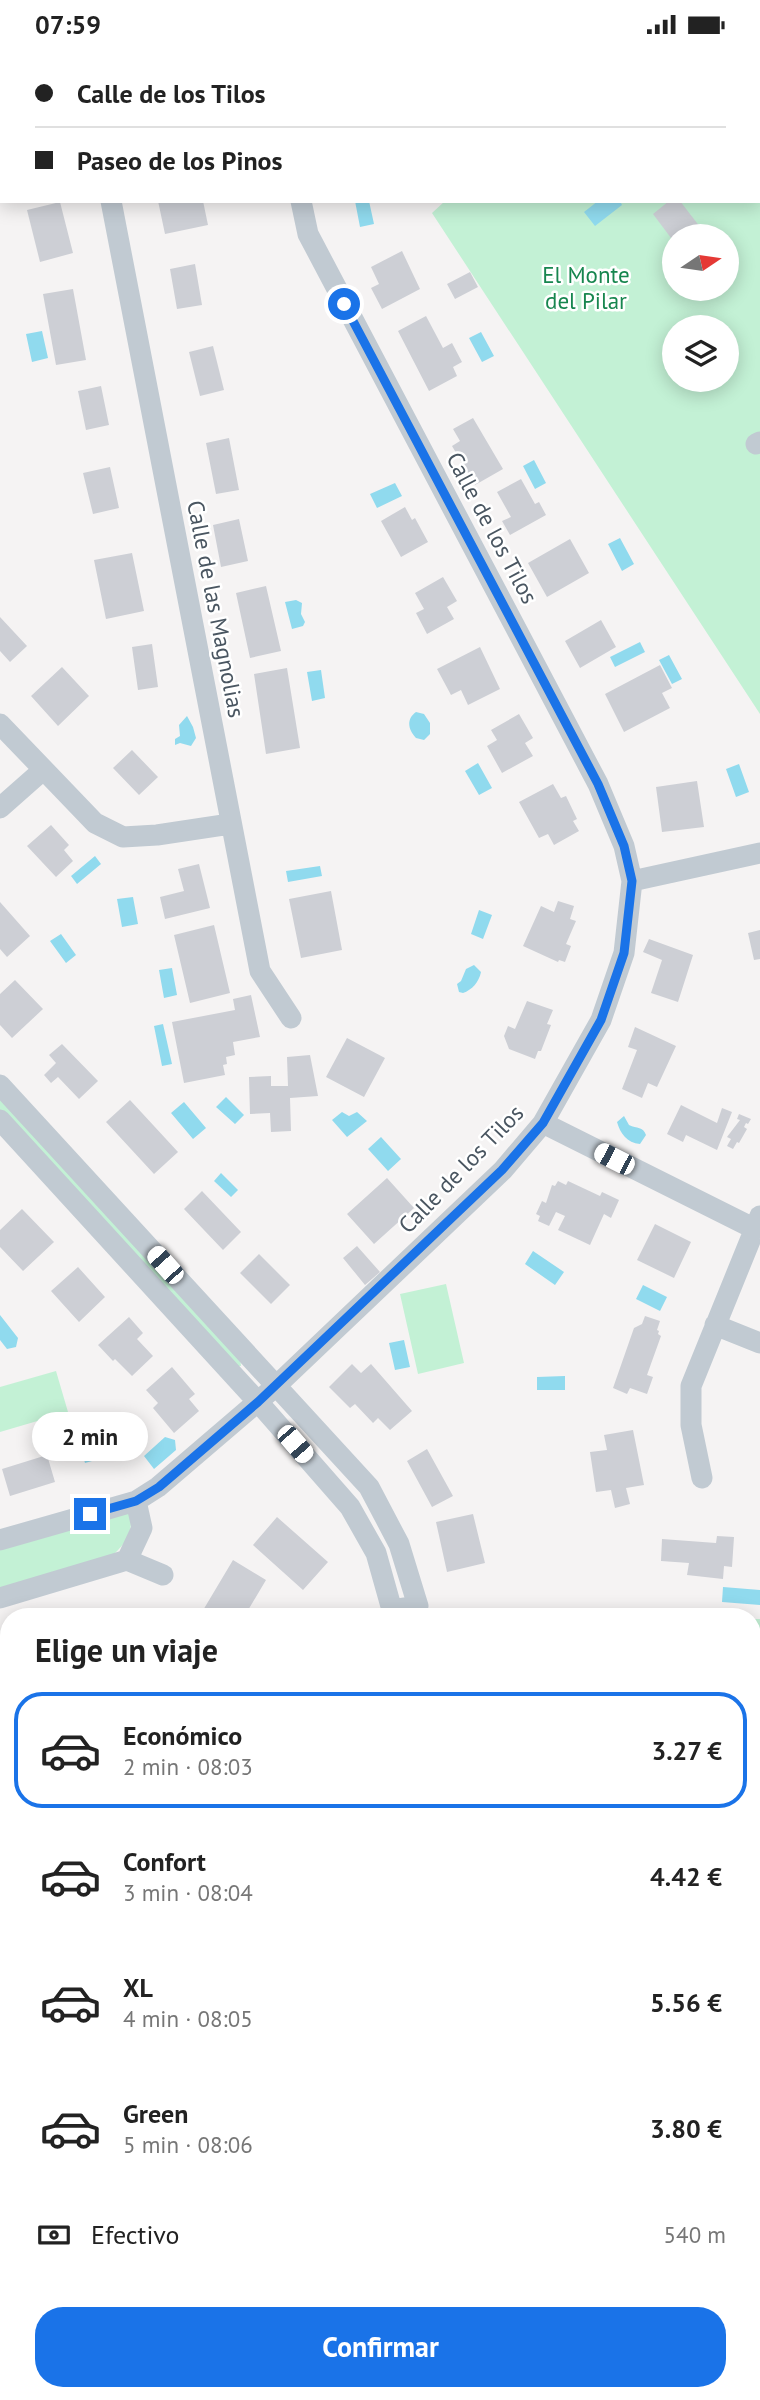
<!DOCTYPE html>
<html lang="es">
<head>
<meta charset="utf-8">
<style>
	:root { --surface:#fff; --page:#f2f2f2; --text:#222; --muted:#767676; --line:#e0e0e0; --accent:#1a73e8 }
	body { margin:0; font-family:"PT Sans",sans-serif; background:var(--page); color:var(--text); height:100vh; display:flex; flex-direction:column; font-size:26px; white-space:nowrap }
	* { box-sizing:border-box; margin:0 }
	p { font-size:23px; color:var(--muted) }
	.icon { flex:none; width:38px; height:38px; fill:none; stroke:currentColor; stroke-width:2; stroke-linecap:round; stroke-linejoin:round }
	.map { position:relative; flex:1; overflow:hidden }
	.details { position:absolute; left:0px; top:1559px; width:761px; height:793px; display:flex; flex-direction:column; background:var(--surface); border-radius:28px 28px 0 0; box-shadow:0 4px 18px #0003 }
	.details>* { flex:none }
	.top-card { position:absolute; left:0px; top:0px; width:761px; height:154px; box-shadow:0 4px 18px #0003; display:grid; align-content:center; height:154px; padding:0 35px; background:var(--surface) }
	.needle { width:46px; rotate:77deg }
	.fabs { position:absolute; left:662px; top:175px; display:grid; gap:14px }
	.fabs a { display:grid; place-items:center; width:77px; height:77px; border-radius:50%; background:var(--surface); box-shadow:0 4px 18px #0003; font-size:35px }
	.end { position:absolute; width:32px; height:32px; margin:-16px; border:9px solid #1a73e8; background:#fff; box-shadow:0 0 0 4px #fff }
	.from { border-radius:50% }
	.bubble { position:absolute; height:49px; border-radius:24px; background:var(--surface); box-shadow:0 4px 18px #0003; font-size:23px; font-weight:700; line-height:49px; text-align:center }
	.car { position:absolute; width:21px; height:42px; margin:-21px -10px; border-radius:9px; box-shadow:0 0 5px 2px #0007; background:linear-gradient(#fff 24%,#345 0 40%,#fff 0 76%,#345 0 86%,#fff 0) }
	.top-card b { display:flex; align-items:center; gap:24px; height:66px; font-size:26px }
	.top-card b+b { border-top:2px solid var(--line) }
	.top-card i { width:18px; height:18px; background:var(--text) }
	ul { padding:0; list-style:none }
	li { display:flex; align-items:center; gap:21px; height:116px; margin:0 14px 10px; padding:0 21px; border:4px solid transparent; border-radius:28px }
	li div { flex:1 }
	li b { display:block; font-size:26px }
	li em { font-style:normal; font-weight:700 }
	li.selected { border-color:var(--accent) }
	li>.icon { width:63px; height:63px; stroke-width:1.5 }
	h2 { padding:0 35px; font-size:32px; line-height:84px }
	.pay { display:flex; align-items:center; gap:18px; height:77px; padding:0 35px; font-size:26px }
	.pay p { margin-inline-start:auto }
	.primary-button { display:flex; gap:14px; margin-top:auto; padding:14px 35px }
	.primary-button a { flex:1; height:80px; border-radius:28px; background:var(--accent); color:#fff; font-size:28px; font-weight:700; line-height:80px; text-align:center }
	.status { display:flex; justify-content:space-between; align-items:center; height:49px; padding:0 35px; background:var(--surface); direction:ltr }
	.status svg { height:19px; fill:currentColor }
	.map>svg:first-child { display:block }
	.green { fill:#c3f1d5; fill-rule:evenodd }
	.water { fill:#90daee }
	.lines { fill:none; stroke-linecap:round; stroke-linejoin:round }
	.stream { stroke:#90daee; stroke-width:5 }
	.building { fill:#cdcfd5 }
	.minor { stroke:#c1cad2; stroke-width:21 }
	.route { stroke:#1a73e8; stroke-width:9 }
	.labels { text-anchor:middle; stroke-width:5; stroke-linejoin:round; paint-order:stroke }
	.park-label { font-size:23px; fill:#17864f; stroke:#fff }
	.street-label { font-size:23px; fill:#4a5661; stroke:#fff }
</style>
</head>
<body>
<div class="status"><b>07:59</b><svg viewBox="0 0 49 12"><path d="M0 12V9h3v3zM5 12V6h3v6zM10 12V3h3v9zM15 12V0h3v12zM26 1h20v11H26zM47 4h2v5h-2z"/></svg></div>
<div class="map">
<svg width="760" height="2351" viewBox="0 0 760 2351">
	<rect width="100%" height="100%" fill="#f5f3f3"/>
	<path class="green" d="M580 0H760V665L432 164 445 152H760V2H578ZM674 187H726V240H674ZM674 278H726V331H674Z
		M0 1049 240 1309 241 1317H233L0 1063Z
		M446 1235 464 1314 418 1325 400 1245Z
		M56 1322 68 1363 0 1383V1338Z
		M129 1462C134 1480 129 1491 114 1505 105 1513 19 1535 0 1540V1501Z
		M753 1570H760V2351H0V2085L9 2079V2343H752Z
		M9 1705V1805L0 1809V1711Z"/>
	<path class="water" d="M355 152H369L374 175 360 178Z
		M598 152H620L622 156 595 177 584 163Z
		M42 282 48 309 32 313 26 285Z
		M481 283 494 307 482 313 469 289Z
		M534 411 546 434 535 440 523 417Z
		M395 434 402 447 377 459 370 445Z
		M620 489 634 515 622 522 608 495Z
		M296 551 302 554 301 565 305 573 303 577 292 580 285 553Z
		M640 593 645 603 615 618 610 608Z
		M669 606 682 630 672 635 659 611Z
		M321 621 325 649 312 652 307 623Z
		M416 663 424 665 430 674V685L424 691 416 689C408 681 406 670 416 663Z
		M187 667 193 678 196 689 191 697 180 694 175 696V690L180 687 179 676Z
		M478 714 492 739 479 746 465 722Z
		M739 715 749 743 736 748 726 720Z
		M95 807 101 815 77 835 71 827Z
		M320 817 322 827 288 833 286 822Z
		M133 848 138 875 122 878 117 850Z
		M479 861 492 866 483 890 471 885Z
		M61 885 76 906 66 914 50 892Z
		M474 916 481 923C479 933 472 941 463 944L459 943 457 935 461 932 466 920Z
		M172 919 177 946 164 949 159 921Z
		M163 975 172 1015 162 1017 154 977Z
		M226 1048 244 1066 235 1075 216 1058Z
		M184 1053 206 1079 193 1090 171 1064Z
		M342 1063 349 1067 357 1063 367 1072 347 1088 332 1071Z
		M624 1067 629 1076C637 1080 643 1077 646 1086L640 1095C627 1094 620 1084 617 1073Z
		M381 1088 401 1110 388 1122 368 1100Z
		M221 1124 238 1141 231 1148 214 1132Z
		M533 1202 564 1223 555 1236 525 1215Z
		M643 1236 667 1248 660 1262 636 1250Z
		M0 1266 18 1289 16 1298 7 1300 0 1291Z
		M404 1291 410 1318 395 1321 389 1294Z
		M565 1327V1341H537V1328Z
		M91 1379 99 1410 85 1414 76 1383Z
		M165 1388 175 1391 176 1401 154 1420 144 1407Z
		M723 1538 760 1541V1556L722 1553Z"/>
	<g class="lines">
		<path class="stream" d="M0 2276 9 2277
			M113 2343 118 2351"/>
	</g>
	<path class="building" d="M158 152H203L208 176 165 185Z
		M669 152H680L707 187H674V193L653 165Z
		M60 153 73 204 40 213 27 161Z
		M402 202 420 240 382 260 371 239 379 235 371 218Z
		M726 214 735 226 726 233Z
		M195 215 202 256 177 260 170 220Z
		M470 223 478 238 455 250 447 235Z
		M73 240 86 311 56 316 43 245Z
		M426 267 443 299 452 294 462 313 453 318 457 327 429 342 398 282Z
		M213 297 224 341 200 347 189 303Z
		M101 337 109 376 86 381 78 342Z
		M473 369 503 420 475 436 452 397 460 392 453 380Z
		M229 389 239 441 216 445 206 394Z
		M110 418 119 459 93 465 83 424Z
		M521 430 535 455 539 453 546 466 510 486 502 472 511 468 497 443Z
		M405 458 412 471 415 469 428 493 401 508 381 472Z
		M239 470 248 512 221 518 213 476Z
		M570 490 589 524 547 548 528 514Z
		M132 504 144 562 106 570 94 511Z
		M443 528 457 552 447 558 454 570 427 585 416 564 424 560 415 544Z
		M266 537 281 602 250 609 236 544Z
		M0 568 27 597 10 613 0 602Z
		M601 571 616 598 580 619 565 592Z
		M152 595 158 638 138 641 132 598Z
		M480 598 500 640 468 656 461 641 451 646 437 620Z
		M660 616 672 639 662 644 670 659 624 683 605 645Z
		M62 618 89 647 58 677 31 647Z
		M287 619 300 699 266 705 254 625Z
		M519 665 533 689 525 694 533 707 502 724 487 697 497 691 491 681Z
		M132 701 158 728 139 746 113 719Z
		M697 732 704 778 662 783 656 738Z
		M553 735 561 749 566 747 577 770 573 772 579 782 554 796 548 785 539 789 519 753Z
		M51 776 69 796 64 801 73 812 56 828 27 797Z
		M199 815 210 859 165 870 160 848 184 842 178 820Z
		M331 842 342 901 301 909 289 850Z
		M558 852 574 857 570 870 576 872 566 895 571 897 565 913 559 911 558 913 523 897 541 857 554 863Z
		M0 853 30 887 7 908 0 900Z
		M214 876 230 944 190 954 174 886Z
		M760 881V910L754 911 748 884Z
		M649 890 693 906 678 953 651 944 662 911 643 903Z
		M15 931 43 960 12 989 0 976V945Z
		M251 946 260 988 233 993 235 1006 226 1008 227 1015 223 1016 225 1026 184 1034 172 973 235 961 233 950Z
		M527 952 553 961 547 975 551 976 541 1002H538L535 1010 509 1000 504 987 508 977 515 980Z
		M635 978 676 997 657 1038 648 1034 642 1049 622 1040 637 1001 628 998Z
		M347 989 385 1009 364 1048 326 1028Z
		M62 995 98 1032 79 1050 58 1028 51 1034 44 1026 56 1014 49 1006Z
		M310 1006 318 1047 290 1049 291 1082 271 1083 270 1064 250 1065 249 1028 271 1027V1037H288L287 1008Z
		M130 1051 178 1103 154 1125 106 1073Z
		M681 1056 717 1074 722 1059 732 1063 717 1101 686 1086 683 1093 667 1085Z
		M739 1065 751 1070 748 1075 746 1074 744 1078 747 1080 739 1094 737 1093 733 1100 727 1097 731 1090 727 1088 740 1071 737 1070Z
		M387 1129 414 1159 374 1195 347 1165Z
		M558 1132 566 1136 568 1132 600 1147 602 1143 619 1151 611 1169 604 1165 590 1196 558 1181 565 1167 556 1163 549 1177 538 1172 540 1167 536 1165 542 1152 546 1154 552 1136 555 1137Z
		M202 1142 241 1183 223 1201 184 1160Z
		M22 1160 54 1193 23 1222 0 1198V1181Z
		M655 1175 691 1193 674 1229 637 1211Z
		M357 1197 380 1223 365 1236 343 1209Z
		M259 1205 290 1236 271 1255 240 1224Z
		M78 1218 105 1248 79 1273 51 1242Z
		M645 1267 660 1272 657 1281 659 1282 658 1285 661 1287 647 1326 653 1328 647 1345 630 1339 627 1345 613 1339 634 1279 642 1275Z
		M129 1268 143 1284 137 1290 153 1307 132 1327 115 1310 113 1312 98 1296Z
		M352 1315 361 1324 371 1315 412 1362 390 1381 378 1369 373 1374 355 1355 350 1359 329 1338Z
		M172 1318 195 1345 189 1350 199 1362 174 1384 153 1359 158 1354 146 1341Z
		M633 1381 644 1436 626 1439 630 1455 615 1459 611 1441 596 1443 590 1403 607 1401 604 1386Z
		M427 1400 453 1447 432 1458 407 1412Z
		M47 1406 55 1433 10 1447 2 1420Z
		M473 1465 485 1514 447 1523 436 1473Z
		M277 1468 328 1513 303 1541 253 1496Z
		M717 1487 734 1488 732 1518 724 1517 723 1530 687 1526 689 1514 661 1512 662 1490 716 1494Z
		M233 1511 266 1531 244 1568H199Z
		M88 1561 90 1566 106 1561 108 1568H64Z
		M9 1590V1636L3 1637 0 1625V1592Z
		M9 1996V2024L0 2026V1998Z
		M759 2024H760V2110L752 2108V2048Z"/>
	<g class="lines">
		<path class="minor" d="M82 0V2
			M273 0V2
			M760 107V109
			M111 152 260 922 291 969
			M756 395 760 393
			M0 675 95 774 123 788 157 786 230 775
			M0 759 43 721
			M632 832 760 804
			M0 1036 369 1438 399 1495 418 1557 392 1561 376 1504 350 1458 258 1353 0 1071
			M543 1074 755 1180
			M715 1276 760 1294
			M702 1429 691 1376V1337L760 1167
			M0 1491 136 1452 158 1438 276 1337 503 1121 543 1074 601 971 624 904 632 832 624 797 598 735 308 185 301 152
			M127 1511 142 1479 136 1452
			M0 1549 127 1511 163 1526
			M0 1946 5 1944
			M752 2140 760 2145
			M752 2178 760 2183"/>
	</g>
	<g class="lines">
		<path class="route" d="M90 1465 136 1452 159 1438 258 1353 502 1121 543 1074 601 971 624 904 632 832 624 797 598 735 344 255"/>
	</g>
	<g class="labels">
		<g class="park-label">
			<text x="586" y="234">El Monte<tspan x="586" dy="26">del Pilar</tspan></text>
		</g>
		<g class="street-label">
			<text transform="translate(492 479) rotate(62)" y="8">Calle de los Tilos</text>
			<text transform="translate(216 560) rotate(79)" y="8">Calle de las Magnolias</text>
			<text transform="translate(461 1120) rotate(-46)" y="8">Calle de los Tilos</text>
		</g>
	</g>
</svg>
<div class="fabs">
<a><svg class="needle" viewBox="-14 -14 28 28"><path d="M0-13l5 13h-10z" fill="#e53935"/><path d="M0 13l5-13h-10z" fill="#767676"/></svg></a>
<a><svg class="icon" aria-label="layers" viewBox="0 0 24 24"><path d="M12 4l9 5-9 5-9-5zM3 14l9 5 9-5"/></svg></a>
</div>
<i class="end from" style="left:344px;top:255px"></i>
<i class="end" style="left:90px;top:1465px"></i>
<div class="bubble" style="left:32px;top:1363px;width:116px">2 min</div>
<i class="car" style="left:614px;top:1110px;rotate:297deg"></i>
<i class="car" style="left:165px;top:1216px;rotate:318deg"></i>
<i class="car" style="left:295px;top:1395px;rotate:139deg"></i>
<div class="top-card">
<b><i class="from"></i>Calle de los Tilos</b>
<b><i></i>Paseo de los Pinos</b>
</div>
<section class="details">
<h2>Elige un viaje</h2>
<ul>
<li class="selected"><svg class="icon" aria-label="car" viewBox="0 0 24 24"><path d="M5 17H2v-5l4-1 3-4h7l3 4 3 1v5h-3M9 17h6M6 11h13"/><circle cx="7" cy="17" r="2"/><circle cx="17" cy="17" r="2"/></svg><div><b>Económico</b><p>2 min · 08:03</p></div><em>3.27 €</em></li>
<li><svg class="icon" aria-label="car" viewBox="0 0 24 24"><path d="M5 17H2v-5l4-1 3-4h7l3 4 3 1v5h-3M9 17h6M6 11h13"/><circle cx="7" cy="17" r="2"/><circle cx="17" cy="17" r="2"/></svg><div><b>Confort</b><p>3 min · 08:04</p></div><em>4.42 €</em></li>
<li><svg class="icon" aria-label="car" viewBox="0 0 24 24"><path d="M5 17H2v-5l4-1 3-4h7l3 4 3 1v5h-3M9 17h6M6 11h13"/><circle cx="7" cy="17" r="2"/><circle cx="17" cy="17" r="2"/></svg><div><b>XL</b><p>4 min · 08:05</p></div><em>5.56 €</em></li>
<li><svg class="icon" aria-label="car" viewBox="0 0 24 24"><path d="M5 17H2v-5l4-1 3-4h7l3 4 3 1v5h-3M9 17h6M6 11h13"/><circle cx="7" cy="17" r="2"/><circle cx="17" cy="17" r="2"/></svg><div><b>Green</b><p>5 min · 08:06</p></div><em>3.80 €</em></li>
</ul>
<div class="pay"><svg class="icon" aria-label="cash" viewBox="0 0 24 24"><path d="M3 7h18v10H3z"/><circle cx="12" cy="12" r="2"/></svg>Efectivo<p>540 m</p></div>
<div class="primary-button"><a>Confirmar</a></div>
</section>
</div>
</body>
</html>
